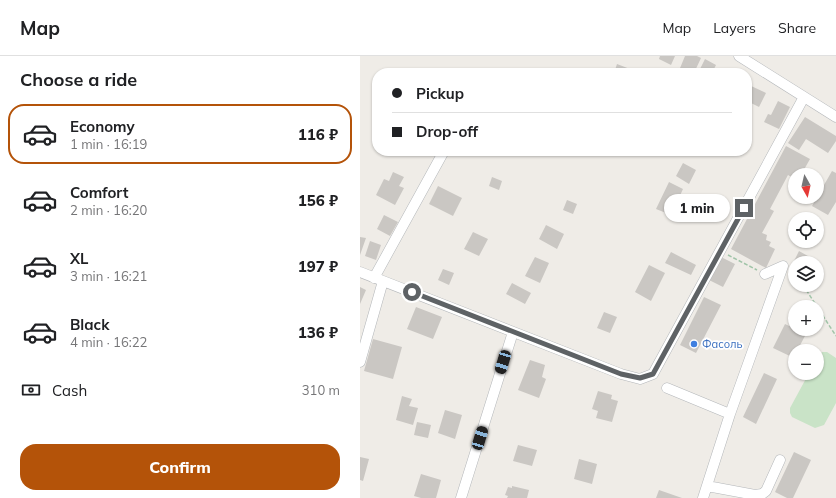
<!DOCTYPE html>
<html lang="en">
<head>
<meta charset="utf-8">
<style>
	:root { --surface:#fff; --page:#f2f2f2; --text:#202124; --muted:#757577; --line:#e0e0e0; --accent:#b45309 }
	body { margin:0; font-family:Mulish,sans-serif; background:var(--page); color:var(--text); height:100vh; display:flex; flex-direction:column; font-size:15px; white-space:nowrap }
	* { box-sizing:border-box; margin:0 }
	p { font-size:13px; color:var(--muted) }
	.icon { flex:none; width:22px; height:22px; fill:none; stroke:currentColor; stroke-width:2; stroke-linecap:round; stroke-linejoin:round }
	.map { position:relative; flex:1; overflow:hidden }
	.side { display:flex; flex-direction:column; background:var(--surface); width:360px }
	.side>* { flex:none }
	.guide { position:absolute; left:12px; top:12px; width:380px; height:88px; border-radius:16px; box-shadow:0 1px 3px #0004; display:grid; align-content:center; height:88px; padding:0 20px; background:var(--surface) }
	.needle { width:26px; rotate:172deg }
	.controls { position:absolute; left:428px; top:112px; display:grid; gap:8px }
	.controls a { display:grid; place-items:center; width:36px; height:36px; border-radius:50%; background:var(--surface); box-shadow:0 1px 3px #0004; font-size:20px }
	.end { position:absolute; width:18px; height:18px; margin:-9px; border:5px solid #5e6265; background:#fff; box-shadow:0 0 0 2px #fff }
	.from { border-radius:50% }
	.bubble { position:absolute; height:28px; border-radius:14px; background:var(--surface); box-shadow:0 1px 3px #0004; font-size:13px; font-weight:800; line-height:28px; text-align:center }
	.car { position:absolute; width:12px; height:24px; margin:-12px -6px; border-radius:5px; box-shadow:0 0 3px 1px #0007; background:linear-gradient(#222 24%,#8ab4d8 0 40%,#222 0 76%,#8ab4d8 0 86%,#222 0) }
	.guide b { display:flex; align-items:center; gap:14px; height:38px; font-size:15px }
	.guide b+b { border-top:1px solid var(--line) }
	.guide i { width:10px; height:10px; background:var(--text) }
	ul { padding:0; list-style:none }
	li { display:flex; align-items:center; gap:12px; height:60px; margin:0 8px 6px; padding:0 12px; border:2px solid transparent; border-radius:16px }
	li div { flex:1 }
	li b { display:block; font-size:15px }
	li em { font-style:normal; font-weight:800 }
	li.on { border-color:var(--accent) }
	li>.icon { width:36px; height:36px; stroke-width:1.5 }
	h2 { padding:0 20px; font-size:18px; line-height:48px }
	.pay { display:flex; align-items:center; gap:10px; height:44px; padding:0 20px; font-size:15px }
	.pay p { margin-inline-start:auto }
	.cta { display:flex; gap:8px; margin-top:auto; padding:8px 20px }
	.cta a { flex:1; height:46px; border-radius:16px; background:var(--accent); color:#fff; font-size:16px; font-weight:800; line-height:46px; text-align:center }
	header { display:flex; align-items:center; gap:24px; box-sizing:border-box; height:56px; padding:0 20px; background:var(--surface); border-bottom:1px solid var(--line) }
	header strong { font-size:19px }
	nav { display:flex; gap:22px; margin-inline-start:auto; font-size:14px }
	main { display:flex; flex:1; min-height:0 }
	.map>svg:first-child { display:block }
	.green { fill:#c9e3c7 }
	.building { fill:#cac7c3 }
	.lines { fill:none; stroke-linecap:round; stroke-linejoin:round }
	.minor-casing { stroke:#b4b7ba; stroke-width:11 }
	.path { stroke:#a0c4a8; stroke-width:1.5; stroke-dasharray:4 2; stroke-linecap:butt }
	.minor { stroke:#fff; stroke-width:10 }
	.route { stroke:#5e6265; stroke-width:5 }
	.shop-dot { fill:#3f7fe0; stroke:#fff; stroke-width:1.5 }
	.labels { text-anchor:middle; stroke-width:3.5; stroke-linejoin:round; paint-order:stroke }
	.shop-label { font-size:11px; fill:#366cbe; stroke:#fff; text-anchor:start }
</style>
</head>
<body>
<header>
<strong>Map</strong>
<nav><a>Map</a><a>Layers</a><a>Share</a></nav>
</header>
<main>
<section class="side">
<h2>Choose a ride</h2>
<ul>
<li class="on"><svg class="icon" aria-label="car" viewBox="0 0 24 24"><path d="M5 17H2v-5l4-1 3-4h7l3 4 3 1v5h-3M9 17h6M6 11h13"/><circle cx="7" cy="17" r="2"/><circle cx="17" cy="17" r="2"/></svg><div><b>Economy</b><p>1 min · 16:19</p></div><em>116 ₽</em></li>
<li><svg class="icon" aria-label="car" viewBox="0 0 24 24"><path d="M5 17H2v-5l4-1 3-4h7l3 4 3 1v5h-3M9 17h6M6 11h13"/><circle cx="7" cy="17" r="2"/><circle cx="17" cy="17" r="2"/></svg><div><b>Comfort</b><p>2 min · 16:20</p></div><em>156 ₽</em></li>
<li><svg class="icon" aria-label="car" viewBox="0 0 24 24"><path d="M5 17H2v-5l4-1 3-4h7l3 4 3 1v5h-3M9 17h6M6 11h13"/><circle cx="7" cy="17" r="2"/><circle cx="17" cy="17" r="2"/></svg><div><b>XL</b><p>3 min · 16:21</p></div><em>197 ₽</em></li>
<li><svg class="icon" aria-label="car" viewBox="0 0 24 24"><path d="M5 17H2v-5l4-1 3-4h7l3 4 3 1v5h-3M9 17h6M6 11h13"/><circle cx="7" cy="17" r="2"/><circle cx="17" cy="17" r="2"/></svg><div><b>Black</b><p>4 min · 16:22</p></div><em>136 ₽</em></li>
</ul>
<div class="pay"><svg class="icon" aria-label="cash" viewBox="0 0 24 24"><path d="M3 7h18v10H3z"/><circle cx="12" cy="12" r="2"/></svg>Cash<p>310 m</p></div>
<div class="cta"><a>Confirm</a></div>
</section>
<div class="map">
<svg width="476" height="442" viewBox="0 0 476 442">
	<rect width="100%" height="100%" fill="#efece7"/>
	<path class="green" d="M462 296H467L476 302V347L464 369 455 372 432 361 430 357V352L449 317H457V302Z"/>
	<path class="building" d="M300 0H315L311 9 299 3Z
		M325 0H337L341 2 334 17H318Z
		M345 3 356 9 352 17H338Z
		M257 8 270 13 268 17H254Z
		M389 29 406 37 399 51 387 45V33Z
		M418 45 430 51 419 73 404 66 408 58 411 59Z
		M445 61 476 80V85L468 97 446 83 439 94 428 87Z
		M426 90 450 103 441 119H435V123L428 119 410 153 414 155 402 177 407 179 406 184 411 186 409 190 415 193 406 212 371 193Z
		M323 107 336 114 329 128 316 120Z
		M472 115 476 117V146L468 159 452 150Z
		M33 116 44 121 39 130 44 132 35 149 16 139 24 123 29 125Z
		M132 121 142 125 139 134 129 130Z
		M309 126 323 133 311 159 296 153Z
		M78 130 102 142 93 160 69 148Z
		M207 144 217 148 213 158 203 154Z
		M24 159 38 166 30 180 17 173Z
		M186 169 204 178 197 193 179 183Z
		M113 176 128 183 119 200 104 193Z
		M0 181 6 182 0 199Z
		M10 185 21 189 16 204 5 200Z
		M439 195 455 204 453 207H435V215L430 213Z
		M311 196 336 209 331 219 305 207Z
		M175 201 189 207 180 227 165 220Z
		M361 201 375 208 363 231 349 224Z
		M289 209 305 217 291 245 275 236Z
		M83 213 94 217 89 229 78 224Z
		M152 227 171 237 165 248 146 238Z
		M0 231 6 234 0 248Z
		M344 241 361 249 336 297 320 289Z
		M56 251 82 261 73 283 47 273Z
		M244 256 257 261 250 277 237 272Z
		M425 268 446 278 437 295H435L434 302 413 292Z
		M13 283 42 291 33 323 4 315Z
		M170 304 185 309 182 321 186 323 179 342 158 334Z
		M404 317 417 323 396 368 383 361Z
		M238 335 252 339 251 343 258 345 252 366 236 362 238 355 232 353Z
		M42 340 52 343 49 350 58 352 53 369 36 364Z
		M85 354 102 359 95 383 78 377Z
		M57 366 71 369 68 382 54 379Z
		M158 389 177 394 172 410 153 405Z
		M434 396 451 404 433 442H427L415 436Z
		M0 401 9 403 3 425 0 424Z
		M219 403 237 408 232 428 214 423Z
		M61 418 81 424 76 442H61L54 440Z
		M152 430 169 434 167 442H147L148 440 145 439 148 431 152 432Z
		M299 434 322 442H296Z"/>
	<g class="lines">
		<defs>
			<path id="minor" d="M379 0 476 61
				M0 216 261 318 280 323 293 318 444 41
				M14 222 84 95
				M0 306 23 225
				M307 332 370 358
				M347 430 395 439 402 438 406 435 420 404
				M101 442 153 276
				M343 442 370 358 423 210 405 218"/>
		</defs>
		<use href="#minor" class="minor-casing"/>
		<path class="path" d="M368 199 397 214
			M430 217 435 222
			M443 229 476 280"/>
		<use href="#minor" class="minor"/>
	</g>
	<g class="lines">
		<path class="route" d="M52 236 261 318 280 322 293 318 384 152"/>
	</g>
	<circle class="shop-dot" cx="334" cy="288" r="4"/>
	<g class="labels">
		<g class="shop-label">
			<text x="342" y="292">Фасоль</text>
		</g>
	</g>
</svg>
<div class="controls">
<a><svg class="needle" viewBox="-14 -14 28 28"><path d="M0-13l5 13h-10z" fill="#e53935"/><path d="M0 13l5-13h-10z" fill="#757577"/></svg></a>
<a><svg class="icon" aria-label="locate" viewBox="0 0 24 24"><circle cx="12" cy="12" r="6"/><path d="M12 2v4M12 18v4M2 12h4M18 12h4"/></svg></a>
<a><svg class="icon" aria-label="layers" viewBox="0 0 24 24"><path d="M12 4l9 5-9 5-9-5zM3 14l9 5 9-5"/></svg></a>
<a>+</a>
<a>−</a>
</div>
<i class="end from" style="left:52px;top:236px"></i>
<i class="end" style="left:384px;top:152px"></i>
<div class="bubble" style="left:304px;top:138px;width:66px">1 min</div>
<i class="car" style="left:143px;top:306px;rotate:197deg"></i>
<i class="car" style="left:120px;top:382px;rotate:17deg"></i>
<div class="guide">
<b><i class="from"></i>Pickup</b>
<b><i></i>Drop-off</b>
</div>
</div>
</main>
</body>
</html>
